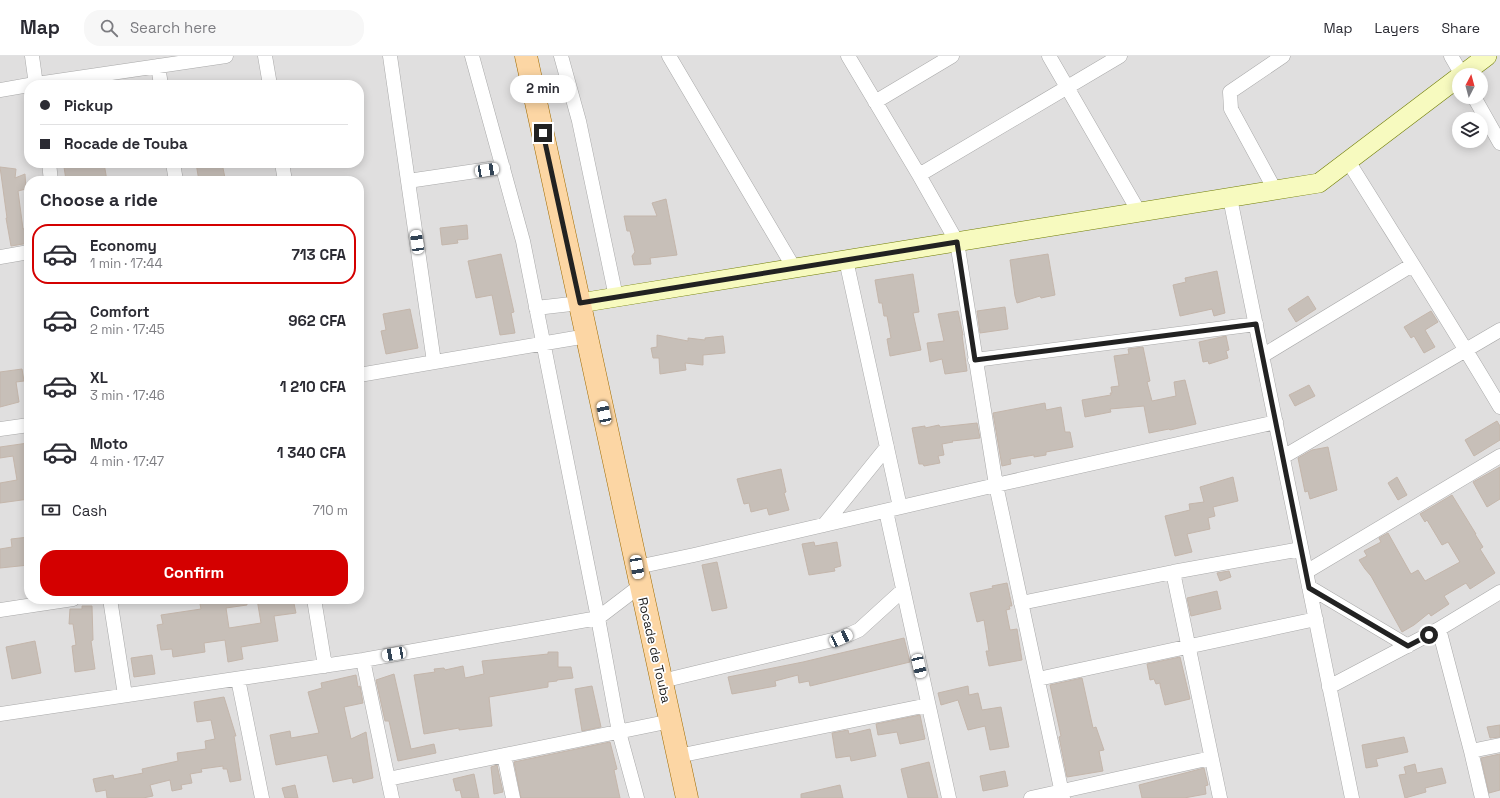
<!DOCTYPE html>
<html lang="en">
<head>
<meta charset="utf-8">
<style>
	:root { --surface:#fff; --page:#f7f7f7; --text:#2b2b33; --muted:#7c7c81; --line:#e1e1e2; --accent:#d40000 }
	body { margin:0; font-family:"Space Grotesk",sans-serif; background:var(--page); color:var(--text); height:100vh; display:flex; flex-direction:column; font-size:15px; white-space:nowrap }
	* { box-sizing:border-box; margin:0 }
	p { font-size:13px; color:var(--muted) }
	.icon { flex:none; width:22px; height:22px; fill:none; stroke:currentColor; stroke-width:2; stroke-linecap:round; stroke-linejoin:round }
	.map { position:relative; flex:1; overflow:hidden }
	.side { position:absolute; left:24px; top:120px; width:340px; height:428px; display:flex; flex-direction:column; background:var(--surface); border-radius:16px; box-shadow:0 2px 10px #0003 }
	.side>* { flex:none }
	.guide { position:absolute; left:24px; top:24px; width:340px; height:88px; border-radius:16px; box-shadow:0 2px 10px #0003; display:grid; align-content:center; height:88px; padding:0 16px; background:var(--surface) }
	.needle { width:26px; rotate:6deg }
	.fabs { position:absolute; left:1452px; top:12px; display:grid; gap:8px }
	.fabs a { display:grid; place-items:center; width:36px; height:36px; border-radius:50%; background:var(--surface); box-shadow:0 2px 10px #0003; font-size:20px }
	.end { position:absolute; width:18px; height:18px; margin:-9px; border:5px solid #222; background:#fff; box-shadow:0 0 0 2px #fff }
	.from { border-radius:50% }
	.bubble { position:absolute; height:28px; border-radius:14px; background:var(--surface); box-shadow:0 2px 10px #0003; font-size:13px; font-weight:800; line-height:28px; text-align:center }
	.car { position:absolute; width:12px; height:24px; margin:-12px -6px; border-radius:5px; box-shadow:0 0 3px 1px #0007; background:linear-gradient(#fff 24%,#345 0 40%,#fff 0 76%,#345 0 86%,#fff 0) }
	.guide b { display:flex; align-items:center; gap:14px; height:38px; font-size:15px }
	.guide b+b { border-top:1px solid var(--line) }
	.guide i { width:10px; height:10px; background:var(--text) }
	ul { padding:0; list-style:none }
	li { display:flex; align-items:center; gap:12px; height:60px; margin:0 8px 6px; padding:0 8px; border:2px solid transparent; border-radius:16px }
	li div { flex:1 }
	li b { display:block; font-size:15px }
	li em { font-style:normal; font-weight:800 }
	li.active { border-color:var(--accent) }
	li>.icon { width:36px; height:36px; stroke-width:1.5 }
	h2 { padding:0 16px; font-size:18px; line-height:48px }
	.pay { display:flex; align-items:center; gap:10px; height:44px; padding:0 16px; font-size:15px }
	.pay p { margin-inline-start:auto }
	.button { display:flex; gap:8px; margin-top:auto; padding:8px 16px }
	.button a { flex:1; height:46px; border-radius:16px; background:var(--accent); color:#fff; font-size:16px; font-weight:800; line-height:46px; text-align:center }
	header { display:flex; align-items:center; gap:24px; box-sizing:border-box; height:56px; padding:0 20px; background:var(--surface); border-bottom:1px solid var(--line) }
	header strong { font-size:19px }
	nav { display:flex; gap:22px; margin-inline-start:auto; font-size:14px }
	.search { width:280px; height:36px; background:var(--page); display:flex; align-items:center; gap:10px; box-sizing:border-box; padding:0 14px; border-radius:16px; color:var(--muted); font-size:15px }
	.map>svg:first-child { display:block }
	.residential { fill:#e0dfdf; fill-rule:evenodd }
	.building { fill:#c7bfb8; stroke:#c4b6ab }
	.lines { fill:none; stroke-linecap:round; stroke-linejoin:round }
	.street-casing { stroke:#a9a9a9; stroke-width:15 }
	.secondary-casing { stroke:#707d05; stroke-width:20 }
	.primary-casing { stroke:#a06b00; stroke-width:23 }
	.street { stroke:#fff; stroke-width:14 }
	.secondary { stroke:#f7fabf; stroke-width:19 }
	.primary { stroke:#fcd6a4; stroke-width:22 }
	.route { stroke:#222; stroke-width:5 }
	.labels { text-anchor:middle; stroke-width:3.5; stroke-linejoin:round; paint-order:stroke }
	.street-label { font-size:13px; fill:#222; stroke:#fff }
</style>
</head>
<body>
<header>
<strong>Map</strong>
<div class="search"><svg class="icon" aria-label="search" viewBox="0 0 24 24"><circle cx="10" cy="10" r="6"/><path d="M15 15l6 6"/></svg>Search here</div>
<nav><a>Map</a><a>Layers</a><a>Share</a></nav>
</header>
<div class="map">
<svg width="1500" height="742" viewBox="0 0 1500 742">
	<rect width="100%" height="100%" fill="#f2efe9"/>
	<path class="residential" d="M0 0H1500V742H0ZM1459 19H1481V41H1459ZM29 29H359V107H29ZM1459 63H1481V85H1459ZM29 125H359V543H29Z"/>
	<path class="building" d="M87 107H104L107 125H74V123L66 124 64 111Z
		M196 107H222L225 122 199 125Z
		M0 111 16 113 15 122 25 118 26 133 18 135 23 173 29 172V187L11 190 6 162H7Z
		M666 143 677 199 650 202 651 208 634 209 632 200 635 196 630 175H627L624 160H657L652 147Z
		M467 169 468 183 457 184 458 187 442 189 440 172Z
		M501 198 514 256 511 257 515 277 500 279 492 239 476 242 468 205Z
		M1048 198 1055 239 1041 242 1040 240 1017 247 1015 240 1010 204Z
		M1217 215 1225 257 1214 260 1212 253 1180 260 1173 229 1186 226 1185 222Z
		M913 218 919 256 913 257 921 294 890 300 887 283 891 282 887 260H884L882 247H879L875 224Z
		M1308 240 1316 253 1296 266 1288 253Z
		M1005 251 1008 273 980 277 977 255Z
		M410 253 418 292 386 298 381 275 386 274 383 258Z
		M958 255 963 279H962L967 315 945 318 942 303 930 306 927 287 944 285 938 258Z
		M1431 255 1438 266 1425 274 1435 291 1424 297 1414 280 1411 282 1404 271Z
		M657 279 688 285V282L705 284V282L723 280 725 297 703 299V309L685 307 686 314 660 318 659 302H653L651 292 657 291Z
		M1226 280 1229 294 1226 295 1228 302 1209 308 1208 305 1203 306 1199 286Z
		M1143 291 1150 325 1147 326 1152 345 1176 340 1174 326 1185 324 1196 368 1170 374 1169 373 1149 377 1144 350 1110 353 1111 356 1085 361 1082 344 1111 339 1110 337H1112L1111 331 1119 330 1114 300 1129 298 1128 293Z
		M22 313 24 325 16 326 19 346 0 351V316Z
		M1309 329 1315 340 1295 350 1289 339Z
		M1045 347 1046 354 1061 351 1065 376H1070L1073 391 1046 396V399L1034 401V399L1010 403 1011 408 1002 410 993 357Z
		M1497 365 1500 370V384L1474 400 1465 384Z
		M977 367 980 382 952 385 953 386 942 388 944 399 938 400 940 407 924 410 923 408H919L912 372 925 370V372L939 369 940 371Z
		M28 387 29 443 0 447V427L17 424 13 400 0 402V391Z
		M1328 391 1337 434 1310 443 1308 435 1305 436 1298 402 1312 394Z
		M1500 411V443L1487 451 1473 426Z
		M781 413 786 436 784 437 789 454 769 459 767 452 751 456 749 447 744 448 737 423Z
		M1233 421 1238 445 1213 451 1215 460 1208 462 1210 473 1187 478 1192 496 1175 500 1165 460 1190 454 1189 448 1204 446 1200 431Z
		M1397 421 1407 439 1398 444 1388 427Z
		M1452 439 1476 478H1475L1483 491 1480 493 1495 517 1470 533 1466 527 1444 540 1449 548 1431 560 1429 557 1414 569 1402 576 1371 520 1365 513 1359 504 1367 500 1364 495 1381 486 1379 482 1388 477 1411 518 1418 514 1425 525 1460 506 1448 486 1442 489 1427 464 1425 466 1420 458Z
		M29 481V509L0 512V493L12 491 11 483Z
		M814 486 815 490 837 486 841 510 834 512 835 515 809 519 802 488Z
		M717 506 727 552 712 555 702 509Z
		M1229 515 1231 521 1220 525 1217 517Z
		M1007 527 1012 550H1009L1010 553 1006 554 1010 574 1017 573 1022 604 989 610 986 595H989L984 564 977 566 970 537 993 532 992 530Z
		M1217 535 1221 553 1191 560 1187 542Z
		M199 543H247V549L226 552 229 572 261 567 257 543H293L296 557 274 560 278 585 241 591 243 603 228 606 225 584 204 587 205 596 173 601 172 593 161 594 157 569 163 568 161 559 201 553Z
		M82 550H92L93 584 91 585 95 613 75 616 72 590 76 589 73 568H69L70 553H82Z
		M904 582 910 606 810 630 809 625 799 627 798 619 775 625 776 630 732 638 728 621 803 606Z
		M35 585 41 617 12 623 6 591Z
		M548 596H558V611H571L573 622 557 624V625L548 626V631L489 641 492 670 459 674V672L424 678 414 619 435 616 434 613 444 612 445 614 463 610 465 622 484 618 482 605 548 598Z
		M152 599 155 618 134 621 131 602Z
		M1180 601 1190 643 1165 649 1160 629V627L1156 628 1154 623 1150 624 1147 608Z
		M394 618 411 693 434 688 436 697 398 705 389 665H385L376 624Z
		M356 619 358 631 360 630 363 647 344 651 351 683 366 676 373 722 353 727 352 722 333 726 327 699 276 709 270 679 290 675 291 682 319 677 308 636 322 632 321 627Z
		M1082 622 1093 672 1096 671 1104 694 1099 695 1103 715 1067 721 1059 681 1061 680 1050 629Z
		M592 630 601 671 582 675 575 633Z
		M968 630 969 639 978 637 982 654 1001 651 1009 691 990 694 985 670 968 674 958 644 941 649 938 637Z
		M224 641 236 680H234L241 724 230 726 227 713H223V710L201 713 202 716 190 718 192 727 181 729 182 733 172 735 170 724 150 729 153 740 143 742H107L106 734 96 736 93 723 113 719 114 723 143 717 142 713 178 705 177 697 206 693 205 685 215 683 211 664 197 666 194 646Z
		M920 659 925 683 900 688 897 676 878 679 876 668Z
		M1500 669V681L1490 682 1487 671Z
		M870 673 876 700 851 705 850 700 836 702 832 677 848 674 849 678Z
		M1404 681 1408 696 1376 703 1378 710 1366 712 1362 689Z
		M610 686 617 713 614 714 620 742H521L514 706Z
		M1500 698V734L1489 737 1481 702Z
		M929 706 938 742H908L901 713Z
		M1415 708 1417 717 1442 712 1446 727 1425 732 1426 736 1405 742 1399 719 1406 718 1404 711Z
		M497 709 503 736 494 738 491 711Z
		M1204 712 1208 729 1205 730 1206 738 1184 742H1142L1139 729Z
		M1005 715 1008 730 983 735 980 720Z
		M474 718 479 742H462L460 734 456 735 453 723Z
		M295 729 298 742H285L282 732Z
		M840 729 843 742H801V738Z"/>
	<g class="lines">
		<defs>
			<path id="street" d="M32 0 36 29
				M265 0 270 29
				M390 0 434 306
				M472 0 523 185 598 562 619 676 637 742
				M561 0 579 65 616 241
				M669 0 794 212
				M848 0 919 119 957 186 996 429 1063 742
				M1049 0 1139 156
				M1451 0 1462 19
				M158 10 161 29
				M30 29 226 0
				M0 34 29 29
				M1474 41 1500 87
				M875 46 952 0
				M1348 105C1399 187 1451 268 1500 351
				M49 107 51 125
				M173 107 176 125
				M282 107 285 125
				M919 119 1120 0
				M408 125 503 111
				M1275 134 1231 53 1230 36 1283 0
				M1230 142 1352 742
				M0 201 29 196
				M846 204 900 451
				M536 252 580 247
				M1262 300 1412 209
				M975 304 1256 268
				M359 319 587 280
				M0 373 29 369
				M1283 401 1500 274
				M886 455 949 742
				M824 469 887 391
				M637 511 694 499 996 429 1276 366
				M1306 516 1500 400
				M1309 531 1408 590
				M110 543 125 639
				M314 543 325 610
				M1021 547 1173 516
				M0 554 73 543
				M1439 573 1471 695 1482 742
				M363 604 392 742
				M238 623 262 742
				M1038 623 1316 563
				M662 625 841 582 859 574 903 534
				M1329 631 1439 573 1500 536
				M0 658 363 604 598 562 640 530
				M1471 695 1500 689
				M504 699 513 742
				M678 700 928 649
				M388 723 671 665
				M1031 742 1211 702
				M1220 742 1173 516 1301 493"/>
			<path id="secondary" d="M1462 19 1487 0
				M580 247 1319 127 1459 21"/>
			<path id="primary" d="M526 0 687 742"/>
		</defs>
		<use href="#street" class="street-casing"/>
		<use href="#secondary" class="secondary-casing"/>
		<use href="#primary" class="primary-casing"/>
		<use href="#street" class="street"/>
		<use href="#secondary" class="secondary"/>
		<use href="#primary" class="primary"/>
	</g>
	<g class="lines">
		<path class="route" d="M543 77 580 247 957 186 975 304 1256 268 1309 532 1408 590 1429 579"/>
	</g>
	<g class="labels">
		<g class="street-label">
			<text transform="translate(655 594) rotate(77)" y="5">Rocade de Touba</text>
		</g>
	</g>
</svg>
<div class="fabs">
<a><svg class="needle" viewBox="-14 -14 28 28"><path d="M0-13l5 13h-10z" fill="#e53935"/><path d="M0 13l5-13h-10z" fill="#7c7c81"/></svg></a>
<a><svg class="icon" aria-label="layers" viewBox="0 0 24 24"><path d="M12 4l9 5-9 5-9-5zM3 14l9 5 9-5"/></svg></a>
</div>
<i class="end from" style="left:1429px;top:579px"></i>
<i class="end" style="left:543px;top:77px"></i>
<div class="bubble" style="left:510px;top:19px;width:66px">2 min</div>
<i class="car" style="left:487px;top:114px;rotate:81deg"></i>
<i class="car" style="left:417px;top:186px;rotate:352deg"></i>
<i class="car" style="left:604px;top:357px;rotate:348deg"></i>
<i class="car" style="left:637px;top:511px;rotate:170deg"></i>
<i class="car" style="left:841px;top:582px;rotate:65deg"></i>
<i class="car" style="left:394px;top:598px;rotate:260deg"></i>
<i class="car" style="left:919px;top:610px;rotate:167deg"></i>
<div class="guide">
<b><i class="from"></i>Pickup</b>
<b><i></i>Rocade de Touba</b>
</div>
<section class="side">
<h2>Choose a ride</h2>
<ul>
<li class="active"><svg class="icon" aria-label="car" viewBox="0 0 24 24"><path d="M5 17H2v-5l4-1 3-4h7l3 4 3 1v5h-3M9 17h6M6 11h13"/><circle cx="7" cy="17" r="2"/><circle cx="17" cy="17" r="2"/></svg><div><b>Economy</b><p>1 min · 17:44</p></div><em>713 CFA</em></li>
<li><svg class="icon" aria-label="car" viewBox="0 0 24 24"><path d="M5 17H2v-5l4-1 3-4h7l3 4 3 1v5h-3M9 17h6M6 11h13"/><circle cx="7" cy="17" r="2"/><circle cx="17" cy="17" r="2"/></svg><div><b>Comfort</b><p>2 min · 17:45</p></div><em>962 CFA</em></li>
<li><svg class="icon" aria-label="car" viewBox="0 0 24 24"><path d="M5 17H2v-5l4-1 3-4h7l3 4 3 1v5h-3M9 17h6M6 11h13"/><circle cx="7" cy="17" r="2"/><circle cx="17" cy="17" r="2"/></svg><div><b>XL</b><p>3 min · 17:46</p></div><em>1 210 CFA</em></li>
<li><svg class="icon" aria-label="car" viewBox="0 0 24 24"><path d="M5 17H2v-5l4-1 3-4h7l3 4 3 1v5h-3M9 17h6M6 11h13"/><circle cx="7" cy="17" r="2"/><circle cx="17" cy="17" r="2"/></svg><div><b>Moto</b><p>4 min · 17:47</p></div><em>1 340 CFA</em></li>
</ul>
<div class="pay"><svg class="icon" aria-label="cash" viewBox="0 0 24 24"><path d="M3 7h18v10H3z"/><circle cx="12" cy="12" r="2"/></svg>Cash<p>710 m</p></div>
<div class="button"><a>Confirm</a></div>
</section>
</div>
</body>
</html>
